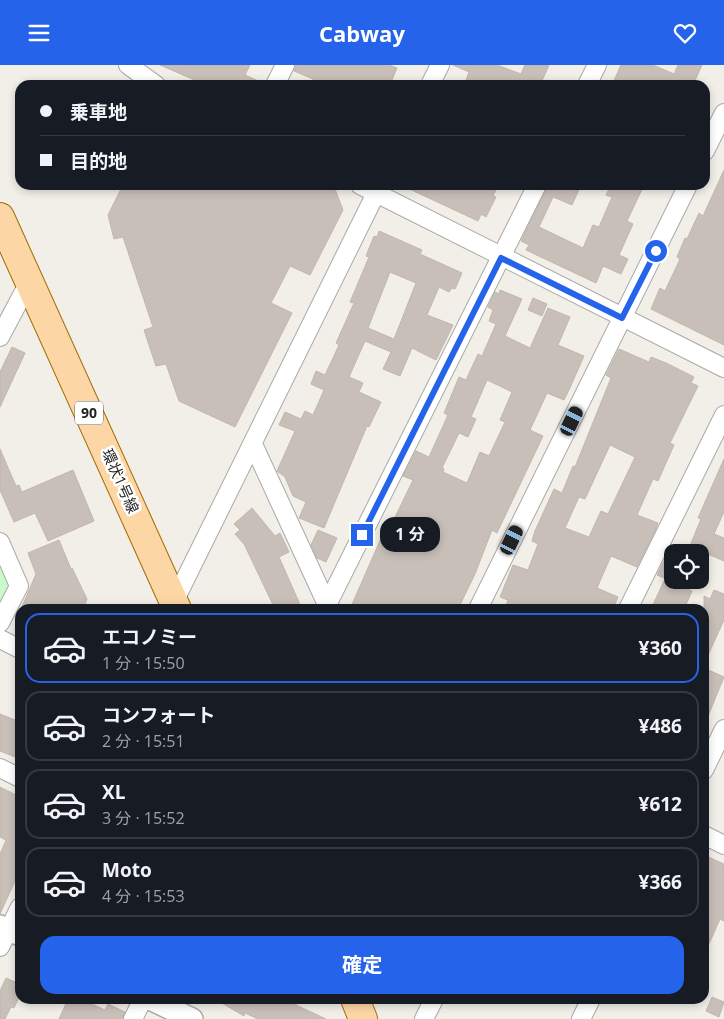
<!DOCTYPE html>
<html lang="ja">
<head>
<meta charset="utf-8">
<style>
	:root { --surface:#171b24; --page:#242831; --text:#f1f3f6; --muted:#9ea1a6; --line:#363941; --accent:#2563eb }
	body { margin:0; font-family:"Open Sans","Noto Sans JP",sans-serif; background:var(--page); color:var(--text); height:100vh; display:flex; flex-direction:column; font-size:19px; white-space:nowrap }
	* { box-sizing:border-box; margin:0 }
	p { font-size:16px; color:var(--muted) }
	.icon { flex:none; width:28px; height:28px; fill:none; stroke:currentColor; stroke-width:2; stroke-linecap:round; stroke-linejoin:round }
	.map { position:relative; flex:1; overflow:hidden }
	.drawer { position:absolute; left:15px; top:539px; width:694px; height:400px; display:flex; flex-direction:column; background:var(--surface); border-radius:15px; box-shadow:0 2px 8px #0003 }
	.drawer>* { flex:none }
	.top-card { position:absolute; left:15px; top:15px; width:695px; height:110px; border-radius:15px; box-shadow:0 2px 8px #0003; display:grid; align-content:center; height:110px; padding:0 25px; background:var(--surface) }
	.fabs { position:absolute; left:664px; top:479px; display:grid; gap:10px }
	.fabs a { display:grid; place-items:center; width:45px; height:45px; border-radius:10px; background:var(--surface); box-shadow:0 2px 8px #0003; font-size:25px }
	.end { position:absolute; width:22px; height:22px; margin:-11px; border:6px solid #2563eb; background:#fff; box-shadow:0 0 0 2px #fff }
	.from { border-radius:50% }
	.bubble { position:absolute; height:35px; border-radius:15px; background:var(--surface); box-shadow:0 2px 8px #0003; font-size:16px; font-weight:700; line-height:35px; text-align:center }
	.car { position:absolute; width:15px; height:30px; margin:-15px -8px; border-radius:6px; box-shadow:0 0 4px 1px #0007; background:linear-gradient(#222 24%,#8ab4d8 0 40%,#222 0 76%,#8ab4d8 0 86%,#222 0) }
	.top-card b { display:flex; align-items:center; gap:18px; height:48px; font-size:19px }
	.top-card b+b { border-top:1px solid var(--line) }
	.top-card i { width:12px; height:12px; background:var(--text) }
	ul { padding:9px 0 0; list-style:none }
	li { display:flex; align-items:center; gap:15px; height:70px; margin:0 10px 8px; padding:0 15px; border:2px solid var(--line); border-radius:15px }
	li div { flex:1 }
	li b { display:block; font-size:19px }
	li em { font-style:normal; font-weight:700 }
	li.current { border-color:var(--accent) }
	li>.icon { width:45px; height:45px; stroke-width:1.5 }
	.cta { display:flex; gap:10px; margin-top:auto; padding:10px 25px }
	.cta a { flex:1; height:58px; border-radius:15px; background:var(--accent); color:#fff; font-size:20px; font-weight:700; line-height:58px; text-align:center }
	header { display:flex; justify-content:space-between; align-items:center; height:65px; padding:0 25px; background:var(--accent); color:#fff; font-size:22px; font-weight:700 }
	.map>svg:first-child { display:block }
	.park { fill:#c8facc }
	.building { fill:#c7bfb8; stroke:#c4b6ab; fill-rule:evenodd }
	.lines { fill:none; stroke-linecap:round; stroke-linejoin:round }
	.minor-casing { stroke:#a9a9a9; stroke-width:20 }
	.tertiary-casing { stroke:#a9a9a9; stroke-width:24 }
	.primary-casing { stroke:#a06b00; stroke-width:30 }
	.minor { stroke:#fff; stroke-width:18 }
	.tertiary { stroke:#fff; stroke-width:21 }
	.primary { stroke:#fcd6a4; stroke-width:28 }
	.route { stroke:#2563eb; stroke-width:6 }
	.labels { text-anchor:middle; stroke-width:5; stroke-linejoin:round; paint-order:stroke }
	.shield { fill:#fff; stroke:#646464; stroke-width:1 }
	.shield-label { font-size:14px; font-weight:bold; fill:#222 }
	.street-label { font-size:15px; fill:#222; stroke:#fff }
</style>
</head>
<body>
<header><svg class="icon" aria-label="menu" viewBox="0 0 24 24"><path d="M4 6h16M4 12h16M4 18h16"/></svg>Cabway<svg class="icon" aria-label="heart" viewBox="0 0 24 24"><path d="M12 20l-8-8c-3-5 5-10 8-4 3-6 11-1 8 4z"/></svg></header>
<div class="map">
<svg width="724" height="954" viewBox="0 0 724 954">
	<rect width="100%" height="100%" fill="#f2efe9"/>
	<path class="park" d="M0 477 19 521 0 558Z"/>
	<path class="building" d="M160 0H250L245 10 265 19 198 20 199 17Z
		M296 0H389L397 3 390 20H310L313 14 294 6Z
		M453 0H497L521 9 525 0H549L541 18 545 20H501L487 14 485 20H464L469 7Z
		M621 0H653L674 9 678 0H702L694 18 699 20H612Z
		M724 105V280L651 244 660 223 665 226 680 194 677 192 685 173 687 174 699 148 703 151Z
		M123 120H326L335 124 343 145 310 210 290 201 271 238 292 248 235 362 179 336 166 299 156 301 144 265 153 262 123 172 114 174 108 150Z
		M401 120H498L493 131 496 132 486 152 481 149 478 156Z
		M548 120H581L572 140 553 132 539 162 583 183 593 160 599 162 612 132 606 130 611 120H644L627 156 633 159 619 190 628 194 621 209 603 201 596 218 526 185 529 180 521 176Z
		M379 166 422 185 420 189 462 208 455 224 452 223 449 227 439 222 427 250 453 260 436 295 412 283 400 311 383 304 391 287 365 276 349 312 363 318 359 327 381 337 369 362 367 361 324 463 299 453 306 437 293 431 285 412 277 406 295 366 279 360 285 347 301 354 305 346 313 350 324 325 311 319 316 306 325 310 339 280 336 278 354 238 350 237 369 192 366 191 374 171 377 172ZM390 207 416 218 394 274 368 263Z
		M500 225 522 234 505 271 530 283 548 243 570 252 558 280 584 291 569 325 564 335 547 328 530 365 543 371 497 468 492 465 475 509 458 544H350L382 471 385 473 413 415 403 411 416 386 429 392 448 350 444 348 459 312 466 315 478 289 482 291 496 259 489 256 493 245 488 242 495 227 499 229ZM487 315 512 327 500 355 505 357 489 391 480 387 467 418 443 407 444 404 442 403 459 368 468 372 476 354 471 352Z
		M533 233 547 239 542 251 528 245Z
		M12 282 25 288 0 342V307Z
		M619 284 649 297 651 292 666 298 694 312 691 318 698 321 670 378 674 380 658 416 653 414 637 450 658 458 655 466 637 502 611 491 597 523 618 532 613 544H505L508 535 500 532 513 500 528 505 538 479 532 476 535 466 554 424 562 428 573 401 575 402 611 313 606 310ZM610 380 635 392 608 449 601 446 589 472 565 463 579 432 585 434Z
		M0 384 16 421 19 420 22 427 73 405 94 456 48 476 35 448 14 457 0 425Z
		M724 394V447L714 469 724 473V496L705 488H687L701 454 698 453 705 437Z
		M252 443 275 471 280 468 289 487 279 492 302 544H275L244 479 235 469 240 465 234 459Z
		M318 465 337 473 326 497 317 493 311 480Z
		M59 475 71 504 72 503 87 534 83 544H21L36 509 28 488Z
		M672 480V507L669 515 657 510Z
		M665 514 692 526 684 544H651Z
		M714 525 724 529V555L704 599V531L710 534Z
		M704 603 724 612 704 661Z
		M0 649 20 657V681L15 692 0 686Z
		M0 722 20 732V805L0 849V789L6 775 0 772Z
		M704 790 724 799V856L720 854 704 890Z
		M6 913 20 919V930L14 943 11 942 5 954H0V926Z
		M712 932 724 937 719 952 706 946Z
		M68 934H81L105 945 108 939 125 947 122 954H59Z
		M215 934H298L296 940 326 954H258L245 948 244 951Z"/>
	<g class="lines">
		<defs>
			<path id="minor" d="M128 0 156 20
				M275 20 285 0
				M430 20 440 0
				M587 20 597 0
				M705 86 724 48
				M360 120 724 303
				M0 272 29 217
				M253 379 329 544
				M0 477 19 521 0 558
				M327 540 537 120
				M171 543 380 120
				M478 544 688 120
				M628 544 724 350
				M0 574 20 584
				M0 703 20 713
				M704 705 724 664
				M704 770 724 780
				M0 882 20 842
				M133 954 143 934
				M424 954 434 934
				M581 954 591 934"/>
			<path id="tertiary" d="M0 861 20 870
				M150 934 192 954"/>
			<path id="primary" d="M0 152 177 544
				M355 934 363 954"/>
		</defs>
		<use href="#minor" class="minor-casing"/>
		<use href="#tertiary" class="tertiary-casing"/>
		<use href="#primary" class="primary-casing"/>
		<use href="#minor" class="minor"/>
		<use href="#tertiary" class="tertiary"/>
		<use href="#primary" class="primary"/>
	</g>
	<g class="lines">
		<path class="route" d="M362 470 501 193 622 253 656 186"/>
	</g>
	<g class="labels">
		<rect class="shield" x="75" y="336.5" width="28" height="23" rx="4"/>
		<g class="shield-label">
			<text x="89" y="353">90</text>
		</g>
		<g class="street-label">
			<text transform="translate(120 416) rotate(66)" y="5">環状1号線</text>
		</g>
	</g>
</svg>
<div class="fabs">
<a><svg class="icon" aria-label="locate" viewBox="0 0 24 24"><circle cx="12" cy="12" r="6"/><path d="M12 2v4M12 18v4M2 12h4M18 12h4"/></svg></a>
</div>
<i class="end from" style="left:656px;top:186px"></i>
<i class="end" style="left:362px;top:470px"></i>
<div class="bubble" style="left:380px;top:452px;width:60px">1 分</div>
<i class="car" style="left:572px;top:356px;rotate:26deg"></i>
<i class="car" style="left:512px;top:475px;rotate:26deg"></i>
<div class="top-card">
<b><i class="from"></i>乗車地</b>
<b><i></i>目的地</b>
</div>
<section class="drawer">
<ul>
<li class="current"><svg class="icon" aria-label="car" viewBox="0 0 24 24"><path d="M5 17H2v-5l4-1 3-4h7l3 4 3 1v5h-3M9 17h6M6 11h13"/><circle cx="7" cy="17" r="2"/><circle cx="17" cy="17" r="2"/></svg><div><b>エコノミー</b><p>1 分 · 15:50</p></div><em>¥360</em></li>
<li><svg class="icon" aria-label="car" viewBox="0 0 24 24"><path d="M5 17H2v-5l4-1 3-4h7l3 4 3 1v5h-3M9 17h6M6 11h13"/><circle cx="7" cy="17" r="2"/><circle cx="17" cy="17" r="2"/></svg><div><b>コンフォート</b><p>2 分 · 15:51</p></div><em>¥486</em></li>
<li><svg class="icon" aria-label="car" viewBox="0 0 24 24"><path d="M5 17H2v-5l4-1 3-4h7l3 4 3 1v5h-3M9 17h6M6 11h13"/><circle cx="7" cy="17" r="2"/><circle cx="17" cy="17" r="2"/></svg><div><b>XL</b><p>3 分 · 15:52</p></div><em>¥612</em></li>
<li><svg class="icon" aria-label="car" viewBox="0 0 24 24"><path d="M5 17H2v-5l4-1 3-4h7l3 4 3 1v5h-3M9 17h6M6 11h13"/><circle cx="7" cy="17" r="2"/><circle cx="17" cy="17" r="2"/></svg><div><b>Moto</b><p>4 分 · 15:53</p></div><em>¥366</em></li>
</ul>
<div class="cta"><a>確定</a></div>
</section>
</div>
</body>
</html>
